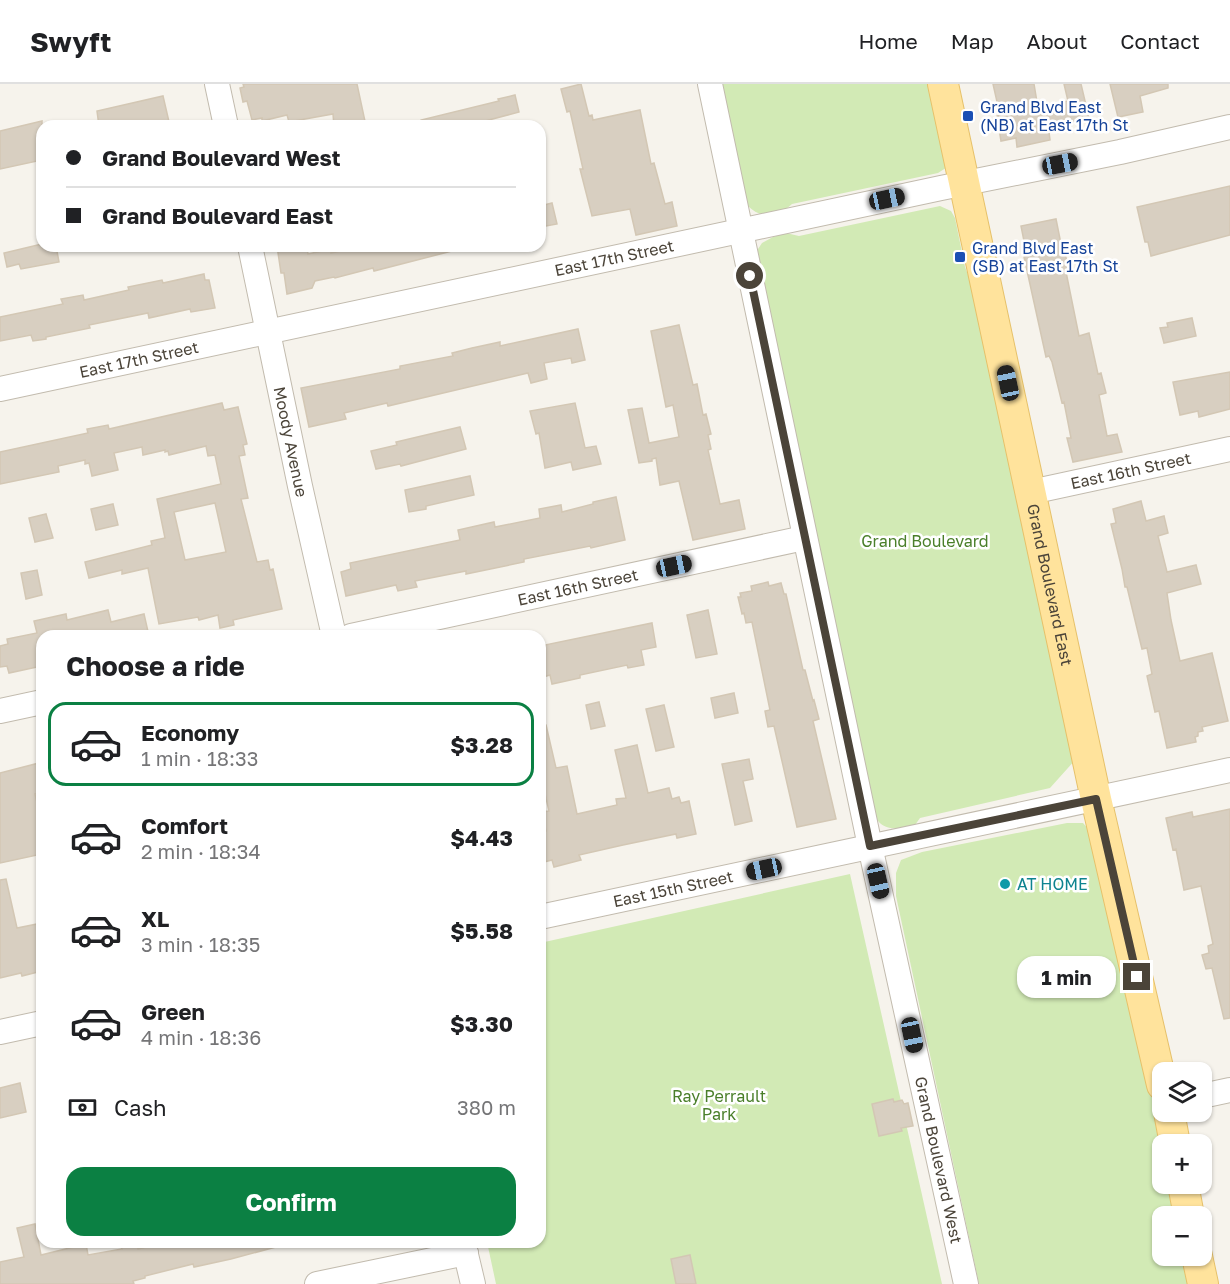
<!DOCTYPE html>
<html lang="en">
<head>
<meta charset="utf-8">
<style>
	:root { --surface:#fff; --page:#f6f6f6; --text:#202124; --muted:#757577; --line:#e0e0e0; --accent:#0b8043 }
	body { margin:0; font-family:"Golos Text",sans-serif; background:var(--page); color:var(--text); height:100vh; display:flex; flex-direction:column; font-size:22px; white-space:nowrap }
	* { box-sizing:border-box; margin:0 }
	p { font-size:20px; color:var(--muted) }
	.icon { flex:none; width:33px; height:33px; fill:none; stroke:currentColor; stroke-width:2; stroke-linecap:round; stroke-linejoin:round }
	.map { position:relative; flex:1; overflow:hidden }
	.sheet { position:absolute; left:36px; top:546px; width:510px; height:618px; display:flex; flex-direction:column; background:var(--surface); border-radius:18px; box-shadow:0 2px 4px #0004 }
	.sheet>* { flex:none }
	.banner { position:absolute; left:36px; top:36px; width:510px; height:132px; border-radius:18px; box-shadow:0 2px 4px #0004; display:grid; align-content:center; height:132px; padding:0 30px; background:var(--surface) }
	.buttons { position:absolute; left:1152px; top:978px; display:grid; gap:12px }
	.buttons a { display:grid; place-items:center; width:60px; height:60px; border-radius:12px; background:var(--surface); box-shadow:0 2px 4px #0004; font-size:30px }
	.end { position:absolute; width:27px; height:27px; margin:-14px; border:8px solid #4b4439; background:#fff; box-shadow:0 0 0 3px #fff }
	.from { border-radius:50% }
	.bubble { position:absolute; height:42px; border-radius:18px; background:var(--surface); box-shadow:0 2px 4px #0004; font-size:20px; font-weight:700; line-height:42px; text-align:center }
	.car { position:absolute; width:18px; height:36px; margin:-18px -9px; border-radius:8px; box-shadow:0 0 4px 2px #0007; background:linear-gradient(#222 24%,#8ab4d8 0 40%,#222 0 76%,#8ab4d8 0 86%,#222 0) }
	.banner b { display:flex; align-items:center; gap:21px; height:57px; font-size:22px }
	.banner b+b { border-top:2px solid var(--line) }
	.banner i { width:15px; height:15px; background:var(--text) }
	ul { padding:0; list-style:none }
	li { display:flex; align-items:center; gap:18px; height:84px; margin:0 12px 9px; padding:0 18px; border:3px solid transparent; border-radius:18px }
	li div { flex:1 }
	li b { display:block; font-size:22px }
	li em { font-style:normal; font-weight:700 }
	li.on { border-color:var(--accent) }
	li>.icon { width:54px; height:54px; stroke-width:1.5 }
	h2 { padding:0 30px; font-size:27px; line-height:72px }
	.pay { display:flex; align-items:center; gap:15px; height:66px; padding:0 30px; font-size:22px }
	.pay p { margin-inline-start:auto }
	.action { display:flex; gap:12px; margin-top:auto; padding:12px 30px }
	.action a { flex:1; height:69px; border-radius:18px; background:var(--accent); color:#fff; font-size:24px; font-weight:700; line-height:69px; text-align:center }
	header { display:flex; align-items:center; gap:36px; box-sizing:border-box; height:84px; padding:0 30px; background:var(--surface); border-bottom:2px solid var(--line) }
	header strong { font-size:28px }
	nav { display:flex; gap:33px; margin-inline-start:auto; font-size:21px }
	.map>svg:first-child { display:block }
	.green { fill:#d2eab5 }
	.building { fill:#d8cfc1; stroke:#d3c7b4; stroke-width:1.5; fill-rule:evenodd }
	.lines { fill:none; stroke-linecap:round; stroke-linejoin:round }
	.minor-casing { stroke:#c2bbae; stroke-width:26 }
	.major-casing { stroke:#e6c16a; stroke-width:32 }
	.minor { stroke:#fff; stroke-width:24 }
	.major { stroke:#ffe39c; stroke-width:30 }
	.route { stroke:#4b4439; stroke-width:8 }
	.transit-dot { fill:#1a4fb4; stroke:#fff; stroke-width:2 }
	.culture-dot { fill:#0f9aa8; stroke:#fff; stroke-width:2 }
	.labels { text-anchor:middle; stroke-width:5; stroke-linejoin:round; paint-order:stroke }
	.transit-label { font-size:16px; fill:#164399; stroke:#fff; text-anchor:start }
	.street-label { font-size:16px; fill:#4b4439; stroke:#fff }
	.park-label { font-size:16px; fill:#4a7f2a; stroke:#fff }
	.culture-label { font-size:16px; fill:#0d838f; stroke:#fff; text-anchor:start }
</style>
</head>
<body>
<header>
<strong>Swyft</strong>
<nav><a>Home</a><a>Map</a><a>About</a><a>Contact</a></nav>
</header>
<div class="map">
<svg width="1230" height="1200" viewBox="0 0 1230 1200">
	<rect width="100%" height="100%" fill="#f6f3ec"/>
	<path class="green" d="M719 0H936L949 82 938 89 792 120C778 133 761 136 747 121Z
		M940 122 951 127 955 134 965 183 979 219 1076 675 1050 704 920 734 915 741C900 744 885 749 876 734L756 168 762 159 773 153 786 149 799 152Z
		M1067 739H1083L1090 747 1118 844 1164 1060H1162V1100H1173L1180 1132H1162V1172H1188L1194 1200H979L896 812V789L901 776 922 768Z
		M850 790 942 1200H496L487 1158H540V859Z"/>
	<path class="building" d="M243 0H357L366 42H334L333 30 289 38 287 31 262 37V34L252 36 247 17 243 18 240 4 244 3Z
		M581 0 589 32 592 31 593 36 640 26 651 80 654 79 665 120 672 118 677 142 636 151 630 125 592 132 580 85H583L570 27 567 28 561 5Z
		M993 0H1034L1038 24 1068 17 1064 0H1081L1089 34 1058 41 1059 46 1049 48 1050 56 1017 63 1016 54 1001 57 997 32 1000 31Z
		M1110 0H1168V4L1140 12 1143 28 1118 33Z
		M515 11 519 28 485 37 486 42H421V36L499 17 498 15Z
		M163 12 170 42H99L97 27Z
		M42 37V76L0 85V47Z
		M1230 102V151L1151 172 1148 158H1145L1137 123Z
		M552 119 557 140 540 143V122Z
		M1056 135 1062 165H1064L1069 187 1066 188 1079 252 1089 249 1098 290 1101 289 1106 309 1099 311 1107 352 1117 350 1122 368 1073 378 1067 354H1071L1064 318 1062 319 1052 278 1049 272 1046 273 1024 173 1027 172 1021 142Z
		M42 160V162H56L59 178 21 185 19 180 7 183 4 169Z
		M277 162H298L299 165 307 163 308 170 331 165V169L365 162H451L452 167 374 187 373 184 335 194 334 193 315 197 312 204 287 210 284 189H281Z
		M204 190 205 196H209L215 224 191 228 190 225 149 234 148 229 89 241 90 244 46 253V255L33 257 31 251 0 257V233L63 220 61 215 83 211 84 216 129 206 128 203 143 200 162 196 163 199Z
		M1192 234 1196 252 1164 259 1160 244 1168 243 1167 239Z
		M679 241 693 301 697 300 703 331 706 330 711 350 708 351 711 365 708 366 720 420 739 416 745 445 693 456 679 397 660 401 656 374 652 375V377L639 379 628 326 642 324 649 359 679 353 673 321 666 323 651 247Z
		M578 245 585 276 572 279 571 274 544 279 547 295 531 299 528 289 388 322 387 319 344 329 346 335 309 343 301 304 400 285V282L453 272 452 269 472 264 500 258V262Z
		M1230 288V325L1199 333 1198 327 1180 331 1173 298Z
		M222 319 224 326 238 323 247 360 243 361 245 371 239 372 248 414 241 415 257 478 268 476 270 486 273 485 282 525 233 536 234 541 220 544 218 531 199 536 198 533 159 540 148 484 122 490V486L89 494 85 478 152 461 151 457 165 454 157 415 221 400 215 371 208 372 206 362 169 371 168 367 165 368V366L143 371 142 363 114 369 118 386 92 392 89 379 85 380V376L58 382 59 388 0 400V368L88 349 87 345 108 341 109 345ZM215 419 226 468 185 476 174 428Z
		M575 319 585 364 596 362 601 380 573 386 571 378 545 384 539 349 536 350 530 327Z
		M460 343 466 365 401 382 400 380 376 385 371 367 397 361 396 358Z
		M470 392 474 411 426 422V425L409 428 405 406Z
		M616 413 625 456 591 464 590 462 524 475V478L466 490V487L415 497 417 503 398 507 396 501 346 512 341 488 351 485 350 479 460 456 458 446 494 438 495 443 540 434 539 425 561 421 562 428 593 420V418Z
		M1141 417 1146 437 1164 432 1168 449 1158 452 1167 488 1196 481 1201 500 1167 509 1171 536 1180 577 1212 569 1228 637 1202 643 1203 647 1198 648V652L1195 653 1196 658 1167 664 1159 627 1155 628 1147 592 1152 590 1147 564 1142 565 1127 503H1125L1122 485 1111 440 1116 439 1113 425Z
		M113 420 118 441 96 446 91 425Z
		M46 430 53 454 35 458 29 434Z
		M37 486 42 511 26 515 21 489Z
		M768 498 769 502 781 499 784 510H786L803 586H805L813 617 814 616 819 635 813 637 836 735 797 743 774 642 768 643 765 627 770 626 752 538 746 539 744 529 742 530 738 513H741L740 509 752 507 751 502Z
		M108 526 111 538 144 530 149 552H42V582L9 589 7 582 0 583V562L8 560 7 555 37 549 34 537 66 530 67 536Z
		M708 526 717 570 696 574 687 531Z
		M652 539 656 563 641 566 644 581 628 584 627 581 580 591V594L552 600 550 591 540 594V562Z
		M734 609 738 629 715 634 711 614Z
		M599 618 605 642 591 645 586 621Z
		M664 621 674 663 656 667 646 625Z
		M546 641 556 684 567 682 577 730 617 721 616 715 626 714 615 666 637 661 648 709 669 704 672 715 679 713 681 719 689 717 696 750 677 754 676 750 623 761 579 771 581 776 554 783 552 776 540 779V749L546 747 542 728 549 727 540 688V642Z
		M749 675 753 695 743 697 752 737 735 741 722 680Z
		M39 679 42 691V709L35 710 42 741V770L0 779V689Z
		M1230 725V934L1224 935 1212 884 1206 885 1202 871 1209 869 1208 862 1213 860 1201 802 1184 806 1176 765 1173 766 1166 734 1192 728 1193 733Z
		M6 795 17 844 42 839V887L22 892 21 889 0 894V796Z
		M20 999 26 1028 0 1034V1004Z
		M893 1015 894 1018 902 1016 904 1020 908 1019 913 1042 901 1044 902 1047 879 1052 872 1020Z
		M35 1140 41 1171 86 1160 88 1171 122 1165 121 1163 137 1159 138 1165 167 1158H275L276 1163 231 1175 194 1183 193 1180 145 1192V1194L133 1197 134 1200H0V1178L24 1173 17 1144Z
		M690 1171 696 1200H676L671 1175Z"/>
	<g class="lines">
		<defs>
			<g id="minor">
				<path d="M217 0 226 42"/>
				<path id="s1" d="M710 0 870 762 966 1200"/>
				<path id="s2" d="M250 162 300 402 334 552"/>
				<path id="s3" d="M0 305 941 104 1120 68 1230 43"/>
				<path id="s4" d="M1031 408 1230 365"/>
				<path id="s5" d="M351 552 804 454"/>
				<path d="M0 627 42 618"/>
				<path id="s6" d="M540 833 1230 686"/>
				<path d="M0 948 42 939"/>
				<path d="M1202 1012 1230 1006"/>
				<path d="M463 1158 473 1200"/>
				<path d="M317 1200 466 1169"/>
			</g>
			<g id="major">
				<path id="s7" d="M943 0 1096 715 1162 1001"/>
				<path d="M1169 1028 1175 1060"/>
				<path d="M1183 1100 1189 1132"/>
				<path d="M1197 1172 1203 1200"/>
			</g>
		</defs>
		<use href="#minor" class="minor-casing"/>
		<use href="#major" class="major-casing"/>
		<use href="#minor" class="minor"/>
		<use href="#major" class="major"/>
	</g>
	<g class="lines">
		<path class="route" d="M750 192 870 762 1096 715 1137 893"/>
	</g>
	<g class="transit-dot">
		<rect x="962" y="26" width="12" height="12" rx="3"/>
		<rect x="954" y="167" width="12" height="12" rx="3"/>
	</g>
	<circle class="culture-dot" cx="1005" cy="800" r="6"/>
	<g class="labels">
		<g class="transit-label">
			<text x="980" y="29">Grand Blvd East<tspan x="980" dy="18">(NB) at East 17th St</tspan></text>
			<text x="972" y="170">Grand Blvd East<tspan x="972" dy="18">(SB) at East 17th St</tspan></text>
		</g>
		<g class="street-label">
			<text dy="6" stroke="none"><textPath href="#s3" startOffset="628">East 17th Street</textPath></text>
			<text dy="6" stroke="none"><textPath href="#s3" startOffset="142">East 17th Street</textPath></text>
			<text dy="6" stroke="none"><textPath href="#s2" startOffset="200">Moody Avenue</textPath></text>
			<text dy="6" stroke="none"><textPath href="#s4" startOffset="102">East 16th Street</textPath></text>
			<text dy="6" stroke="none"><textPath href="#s7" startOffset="512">Grand Boulevard East</textPath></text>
			<text dy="6" stroke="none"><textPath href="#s5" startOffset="232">East 16th Street</textPath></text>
			<text dy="6" stroke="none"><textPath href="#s6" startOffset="136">East 15th Street</textPath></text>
			<text dy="6" stroke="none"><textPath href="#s1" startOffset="1100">Grand Boulevard West</textPath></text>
		</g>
		<g class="park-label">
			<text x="925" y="463">Grand Boulevard</text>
			<text x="719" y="1018">Ray Perrault<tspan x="719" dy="18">Park</tspan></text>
		</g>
		<g class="culture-label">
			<text x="1017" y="806">AT HOME</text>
		</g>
	</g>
</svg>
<div class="buttons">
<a><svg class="icon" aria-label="layers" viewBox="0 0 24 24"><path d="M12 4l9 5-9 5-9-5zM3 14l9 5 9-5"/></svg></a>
<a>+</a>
<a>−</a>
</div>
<i class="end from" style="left:750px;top:192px"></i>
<i class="end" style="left:1137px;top:893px"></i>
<div class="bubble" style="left:1017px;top:872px;width:99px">1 min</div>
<i class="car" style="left:1060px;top:80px;rotate:79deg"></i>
<i class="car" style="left:887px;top:115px;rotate:78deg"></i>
<i class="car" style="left:1008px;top:299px;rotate:348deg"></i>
<i class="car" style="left:674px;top:482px;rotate:78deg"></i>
<i class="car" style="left:764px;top:785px;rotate:258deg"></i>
<i class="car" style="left:878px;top:797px;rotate:167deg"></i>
<i class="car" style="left:912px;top:951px;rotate:168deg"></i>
<div class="banner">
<b><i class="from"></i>Grand Boulevard West</b>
<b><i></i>Grand Boulevard East</b>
</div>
<section class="sheet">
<h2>Choose a ride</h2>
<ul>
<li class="on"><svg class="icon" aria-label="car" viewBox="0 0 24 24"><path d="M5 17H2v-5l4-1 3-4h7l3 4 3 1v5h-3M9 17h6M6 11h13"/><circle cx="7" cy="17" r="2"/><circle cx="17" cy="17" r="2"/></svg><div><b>Economy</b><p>1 min · 18:33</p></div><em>$3.28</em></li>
<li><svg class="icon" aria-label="car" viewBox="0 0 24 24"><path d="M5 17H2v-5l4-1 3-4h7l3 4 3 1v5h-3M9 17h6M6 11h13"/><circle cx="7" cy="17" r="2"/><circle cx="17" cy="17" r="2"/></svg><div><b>Comfort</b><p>2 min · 18:34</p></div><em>$4.43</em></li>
<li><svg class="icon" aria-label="car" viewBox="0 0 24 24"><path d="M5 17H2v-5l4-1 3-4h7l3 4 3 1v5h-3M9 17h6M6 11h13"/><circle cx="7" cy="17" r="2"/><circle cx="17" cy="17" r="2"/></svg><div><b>XL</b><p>3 min · 18:35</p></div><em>$5.58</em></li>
<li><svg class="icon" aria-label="car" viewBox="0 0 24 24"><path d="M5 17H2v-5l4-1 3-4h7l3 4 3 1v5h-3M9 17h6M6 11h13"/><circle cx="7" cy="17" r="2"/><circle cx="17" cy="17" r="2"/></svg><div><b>Green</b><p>4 min · 18:36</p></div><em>$3.30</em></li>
</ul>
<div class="pay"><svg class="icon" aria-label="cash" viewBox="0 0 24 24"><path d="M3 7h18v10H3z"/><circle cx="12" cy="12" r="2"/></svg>Cash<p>380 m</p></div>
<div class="action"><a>Confirm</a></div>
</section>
</div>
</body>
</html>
